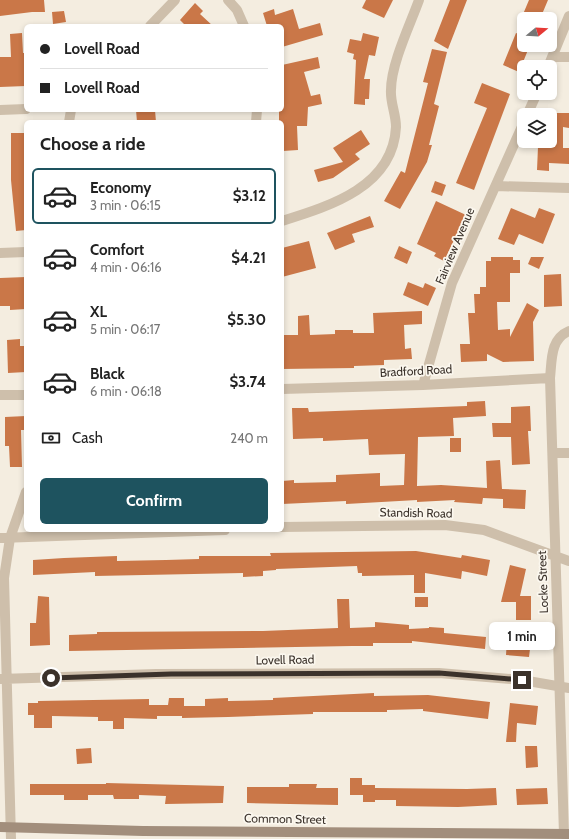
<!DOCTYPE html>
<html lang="en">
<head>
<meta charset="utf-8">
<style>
	:root { --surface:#fff; --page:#f2f2f2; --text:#222; --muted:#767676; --line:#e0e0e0; --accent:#1e535f }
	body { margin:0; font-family:Cabin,sans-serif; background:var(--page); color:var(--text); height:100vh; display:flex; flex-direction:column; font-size:15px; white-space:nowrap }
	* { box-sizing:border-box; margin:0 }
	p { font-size:13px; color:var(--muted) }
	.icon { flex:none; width:22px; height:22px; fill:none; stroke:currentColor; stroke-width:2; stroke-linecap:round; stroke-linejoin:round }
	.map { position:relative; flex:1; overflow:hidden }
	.side { position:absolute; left:24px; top:120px; width:260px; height:412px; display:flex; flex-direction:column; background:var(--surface); border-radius:6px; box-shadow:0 2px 6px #0003 }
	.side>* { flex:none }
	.banner { position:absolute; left:24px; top:24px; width:260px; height:88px; border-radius:6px; box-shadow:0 2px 6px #0003; display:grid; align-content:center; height:88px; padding:0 16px; background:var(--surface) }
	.needle { width:26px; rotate:72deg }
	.fabs { position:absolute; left:517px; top:12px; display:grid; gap:8px }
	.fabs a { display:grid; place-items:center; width:40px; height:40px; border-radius:6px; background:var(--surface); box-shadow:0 2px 6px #0003; font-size:20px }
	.end { position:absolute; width:18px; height:18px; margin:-9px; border:5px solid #3b322b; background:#fff; box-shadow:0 0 0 2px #fff }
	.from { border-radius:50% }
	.bubble { position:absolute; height:28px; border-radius:6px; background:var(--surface); box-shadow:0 2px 6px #0003; font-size:13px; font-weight:700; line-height:28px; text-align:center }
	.banner b { display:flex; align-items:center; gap:14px; height:38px; font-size:15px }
	.banner b+b { border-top:1px solid var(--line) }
	.banner i { width:10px; height:10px; background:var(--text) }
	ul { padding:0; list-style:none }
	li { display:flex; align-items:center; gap:12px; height:56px; margin:0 8px 6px; padding:0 8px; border:2px solid transparent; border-radius:6px }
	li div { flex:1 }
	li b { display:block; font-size:15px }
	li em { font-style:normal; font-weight:700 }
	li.on { border-color:var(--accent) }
	li>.icon { width:36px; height:36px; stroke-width:1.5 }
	h2 { padding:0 16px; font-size:18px; line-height:48px }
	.pay { display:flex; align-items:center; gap:10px; height:44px; padding:0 16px; font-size:15px }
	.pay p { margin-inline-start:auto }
	.button { display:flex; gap:8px; margin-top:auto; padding:8px 16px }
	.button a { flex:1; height:46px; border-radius:6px; background:var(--accent); color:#fff; font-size:16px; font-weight:700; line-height:46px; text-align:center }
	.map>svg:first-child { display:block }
	.building { fill:#ca7748 }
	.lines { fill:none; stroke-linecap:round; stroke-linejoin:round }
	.street { stroke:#cebfab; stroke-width:10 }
	.secondary { stroke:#a28e7c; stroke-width:10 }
	.route { stroke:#3b322b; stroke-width:5 }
	.labels { text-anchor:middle; stroke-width:3.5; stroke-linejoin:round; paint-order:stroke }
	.street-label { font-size:12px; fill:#3b322b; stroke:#fbf7ee }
</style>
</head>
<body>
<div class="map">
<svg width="569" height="839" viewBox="0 0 569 839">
	<rect width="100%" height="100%" fill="#f4ede0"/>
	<path class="building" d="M0 0H44L45 12H32L0 16Z
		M366 0H393L384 18 362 8Z
		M450 0H467L448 49 434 41Z
		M529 0H548L540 19H521Z
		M195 3 203 11 200 14 213 26H186L180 20Z
		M274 9 275 15 293 9 299 29 320 23 323 35 282 47V26H267L263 13Z
		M64 11 66 22 53 24 52 12Z
		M22 33 23 53H26V86L0 87V57H11L10 34Z
		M363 33 379 37 375 56 369 55 364 79H370L369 99H365V105L354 104 356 60 353 59 354 54 347 52 350 39 361 41Z
		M516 33 524 36V45H530L519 72 503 65Z
		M432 49 447 52 434 104 439 106 429 145H432L427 162 400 209 384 201 401 171 405 173 428 83 423 82Z
		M318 57 320 68 304 72 311 96 320 94 322 104 308 107 307 126H297L298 150 283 151 282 122H279V110H282V65Z
		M482 83 510 94 474 190 456 183 487 108 474 103Z
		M136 110H155L156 122H137Z
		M551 113H569V128L563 127V148H569V164L549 163V171L537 170 538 147H550Z
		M361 130 370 144 355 154 360 159 333 178 318 182 314 170 343 162 333 148Z
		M11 133H26V230L16 231 11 180Z
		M435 181 446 185 442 196 431 192Z
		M436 201 466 215 444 261 434 256 436 253 417 244Z
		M511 208 535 218 539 208 555 214 543 244 519 234 514 245 498 239Z
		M370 216 374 227 352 234 355 242 335 250 327 233Z
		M309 241 316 268 282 277V248Z
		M399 246 412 252 407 264 394 258Z
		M491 257H513V260H520V273H510V302H497L498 330 510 329V337L527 303 539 310 533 322 534 361 503 362 487 354V361L461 362 460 344H470L468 313H475L474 294H480V287H486V261H491Z
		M531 257H544L539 269 528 264Z
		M561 274 562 306 544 307V275Z
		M26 277V309L10 310V306H0V278Z
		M408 282 423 288 425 283 436 288 428 306 403 295Z
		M422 311V324L404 325 405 349 411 348 412 359 384 360V365L354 366V368L282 369V335H298V316L309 315 310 335 335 334V330H353V333H374L373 313Z
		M20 339V346H25L26 372 8 373 7 340Z
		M485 401 486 416 453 418 454 436 418 437 417 486 441 485 487 488 486 461 500 460 502 489 526 490 525 509 503 508V499L483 498 482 504 454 502 455 500 417 502V500L346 504V501L282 504V481L294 480V483L336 482V475L380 473V486L404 485 405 454 369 455 368 439 323 441V438L293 439 292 408H308L309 412 467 406V402Z
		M530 406 531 431H528L530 464 512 465 511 437H493L492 423H511V407Z
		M26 416V430H21L22 467H10L9 446H5V417Z
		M450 438H461V452H450Z
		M416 551 461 558 462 555 490 560 487 576 462 571 461 579 425 573V593H414V575L362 576V573H358L357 566 276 569V570L263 571V576L243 577V573L95 576V572L33 575V560L64 558 117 556V561L166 560 199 559V556H271L270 553Z
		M510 565 526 569 520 596H531V620H516V602H501Z
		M38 596 49 597 50 645 30 646V623H36Z
		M415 597H428V607H415Z
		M337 599H349L350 628 375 627V622L409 625V629L429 628V627L444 628V633L486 637 485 649 412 641V643H373V646H352L69 651V635L97 634V632L263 631 338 628Z
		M507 639 531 641 529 657 506 655Z
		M374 693V696L428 695 490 702 488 719 423 711V709L387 710V712H313V714L228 717 182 718V716H157V719L124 718V729H113V721H98V717L52 716V728H34V715H28V703H38V701L149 699V705H168L169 698H184V706H205V699L228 698V701L273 700V698Z
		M510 703 538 706 536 725 517 723 516 742H506Z
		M525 746H537L538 767 526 768Z
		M91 748 92 763 77 764 76 749Z
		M350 778H362V785H375V788L467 789 496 788 497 805 458 807 396 806V800H375V802H363V795H350Z
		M106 783 224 786 223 803 165 804 166 796 139 795V799H114L113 795H88V800H64V795H30V784H106Z
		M289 784H317L316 788H338V805L247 803V787H289Z
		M547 788 548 804 517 805 516 789Z"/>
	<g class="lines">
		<path class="street" d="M228 0 237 10 244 26
			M150 26 175 0
			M552 57H569
			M548 67 569 16
			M0 110 26 109
			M527 115 537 93
			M69 122 71 110
			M256 122 257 110
			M496 186 569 188
			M282 221C330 206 393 187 396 127 396 114 390 102 391 90 391 64 410 25 419 0
			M0 253 26 252
			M423 385 452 283 524 122
			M282 389 423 385 550 378
			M0 395H26
			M553 453H569
			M282 527 445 525 484 530 569 561
			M0 538 225 530
			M0 679 156 674 439 673 522 680 569 688
			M564 834 550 378C552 360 550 339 569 331
			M11 839 4 578 10 538 26 492"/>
		<path class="secondary" d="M0 827 143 831 569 834"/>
	</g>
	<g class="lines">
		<path class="route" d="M51 678 171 674 439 673 522 680"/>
	</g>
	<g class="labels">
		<g class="street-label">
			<text transform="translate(455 246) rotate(-67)" y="4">Fairview Avenue</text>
			<text transform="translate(416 371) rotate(-3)" y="4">Bradford Road</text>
			<text transform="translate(416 513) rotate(1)" y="4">Standish Road</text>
			<text transform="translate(543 582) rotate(-92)" y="4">Locke Street</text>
			<text transform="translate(285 660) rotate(-1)" y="4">Lovell Road</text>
			<text transform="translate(285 819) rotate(1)" y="4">Common Street</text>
		</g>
	</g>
</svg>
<div class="fabs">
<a><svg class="needle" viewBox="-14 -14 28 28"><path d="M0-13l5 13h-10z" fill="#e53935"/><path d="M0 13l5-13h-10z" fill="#767676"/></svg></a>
<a><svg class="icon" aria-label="locate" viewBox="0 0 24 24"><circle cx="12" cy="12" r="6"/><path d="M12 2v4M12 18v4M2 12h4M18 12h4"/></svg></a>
<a><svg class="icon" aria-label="layers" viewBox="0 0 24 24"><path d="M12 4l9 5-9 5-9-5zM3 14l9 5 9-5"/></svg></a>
</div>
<i class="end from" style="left:51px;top:678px"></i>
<i class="end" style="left:522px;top:680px"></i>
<div class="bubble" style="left:489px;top:622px;width:66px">1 min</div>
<div class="banner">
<b><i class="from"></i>Lovell Road</b>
<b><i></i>Lovell Road</b>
</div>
<section class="side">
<h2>Choose a ride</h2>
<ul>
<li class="on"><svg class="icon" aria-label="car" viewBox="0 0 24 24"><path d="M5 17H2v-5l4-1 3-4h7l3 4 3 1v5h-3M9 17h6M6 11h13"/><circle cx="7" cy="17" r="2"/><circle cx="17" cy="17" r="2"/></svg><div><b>Economy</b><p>3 min · 06:15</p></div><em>$3.12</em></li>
<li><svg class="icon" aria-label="car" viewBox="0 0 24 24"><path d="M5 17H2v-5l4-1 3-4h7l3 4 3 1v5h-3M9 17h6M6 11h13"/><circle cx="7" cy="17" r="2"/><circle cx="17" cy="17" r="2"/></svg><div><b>Comfort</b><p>4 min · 06:16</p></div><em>$4.21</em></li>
<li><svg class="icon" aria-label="car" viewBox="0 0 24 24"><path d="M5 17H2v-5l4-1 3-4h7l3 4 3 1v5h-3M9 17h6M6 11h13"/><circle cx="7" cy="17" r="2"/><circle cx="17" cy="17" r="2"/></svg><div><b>XL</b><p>5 min · 06:17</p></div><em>$5.30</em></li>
<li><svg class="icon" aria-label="car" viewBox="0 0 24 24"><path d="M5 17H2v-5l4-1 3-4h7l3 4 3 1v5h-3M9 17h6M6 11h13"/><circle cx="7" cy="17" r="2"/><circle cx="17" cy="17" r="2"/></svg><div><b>Black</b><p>6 min · 06:18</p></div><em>$3.74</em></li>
</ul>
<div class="pay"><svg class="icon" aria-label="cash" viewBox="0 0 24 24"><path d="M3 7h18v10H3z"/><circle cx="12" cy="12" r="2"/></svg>Cash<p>240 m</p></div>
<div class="button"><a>Confirm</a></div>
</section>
</div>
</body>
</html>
